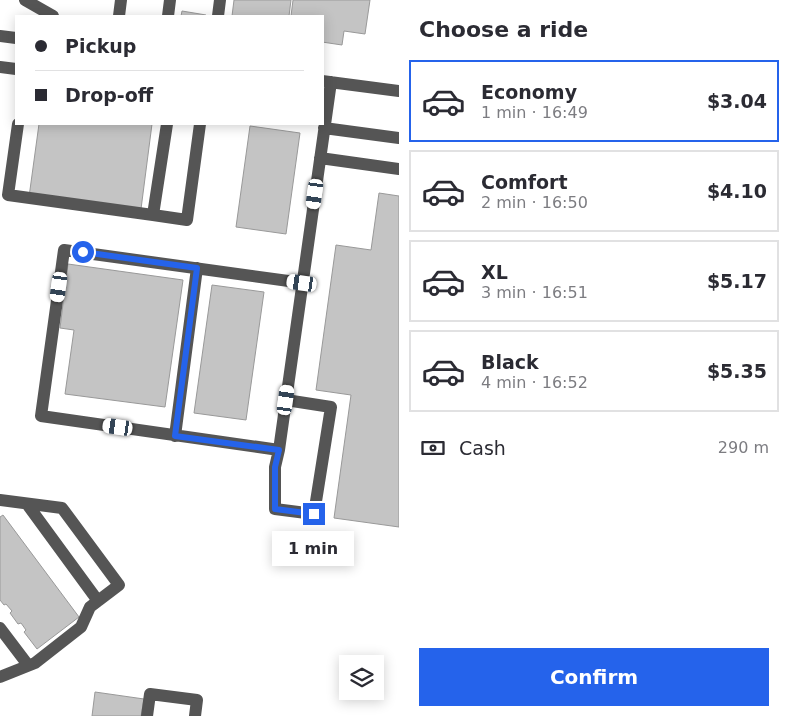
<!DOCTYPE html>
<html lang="en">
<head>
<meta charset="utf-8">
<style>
	:root { --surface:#fff; --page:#f7f7f7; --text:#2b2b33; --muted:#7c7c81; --line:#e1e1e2; --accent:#2563eb }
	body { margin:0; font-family:"DejaVu Sans",sans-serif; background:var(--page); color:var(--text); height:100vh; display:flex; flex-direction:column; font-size:19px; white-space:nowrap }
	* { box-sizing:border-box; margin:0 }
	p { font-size:16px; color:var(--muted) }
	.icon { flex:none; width:28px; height:28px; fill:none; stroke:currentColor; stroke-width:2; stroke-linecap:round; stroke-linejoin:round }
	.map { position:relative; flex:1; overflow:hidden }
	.panel { display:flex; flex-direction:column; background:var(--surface); width:390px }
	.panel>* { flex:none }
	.hud { position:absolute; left:15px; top:15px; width:309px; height:110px; border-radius:0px; box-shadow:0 2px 12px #0003; display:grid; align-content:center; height:110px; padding:0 20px; background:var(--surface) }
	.buttons { position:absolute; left:339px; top:655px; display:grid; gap:10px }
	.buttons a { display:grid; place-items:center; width:45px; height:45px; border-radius:0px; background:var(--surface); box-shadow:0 2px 12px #0003; font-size:25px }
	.end { position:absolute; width:22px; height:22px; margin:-11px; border:6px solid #2563eb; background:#fff; box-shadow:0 0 0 2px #fff }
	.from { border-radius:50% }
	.bubble { position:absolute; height:35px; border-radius:0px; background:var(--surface); box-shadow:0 2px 12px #0003; font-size:16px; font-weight:800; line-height:35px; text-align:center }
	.car { position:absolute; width:15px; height:30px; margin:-15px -8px; border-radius:6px; box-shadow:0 0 4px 1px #0007; background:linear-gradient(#fff 24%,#345 0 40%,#fff 0 76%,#345 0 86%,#fff 0) }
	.hud b { display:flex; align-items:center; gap:18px; height:48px; font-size:19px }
	.hud b+b { border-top:1px solid var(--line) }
	.hud i { width:12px; height:12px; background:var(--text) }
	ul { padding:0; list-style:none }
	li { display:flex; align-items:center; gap:15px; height:82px; margin:0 10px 8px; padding:0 10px; border:2px solid var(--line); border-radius:0px }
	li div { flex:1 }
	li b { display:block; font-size:19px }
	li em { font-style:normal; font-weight:800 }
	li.on { border-color:var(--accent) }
	li>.icon { width:45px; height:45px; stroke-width:1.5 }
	h2 { padding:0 20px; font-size:22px; line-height:60px }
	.pay { display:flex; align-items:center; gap:12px; height:55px; padding:0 20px; font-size:19px }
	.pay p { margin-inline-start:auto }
	.button { display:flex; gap:10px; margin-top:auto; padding:10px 20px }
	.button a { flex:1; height:58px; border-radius:0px; background:var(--accent); color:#fff; font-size:20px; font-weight:800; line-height:58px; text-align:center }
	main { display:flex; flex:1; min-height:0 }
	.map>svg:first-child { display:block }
	.building { fill:#c4c4c4; stroke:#999 }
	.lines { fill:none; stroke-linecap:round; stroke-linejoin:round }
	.minor { stroke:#555; stroke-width:12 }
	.route { stroke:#2563eb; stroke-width:6 }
</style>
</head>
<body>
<main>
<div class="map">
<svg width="399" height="716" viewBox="0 0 399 716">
	<rect width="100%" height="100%" fill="#fff"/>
	<path class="building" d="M234 0H291L289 16H232Z
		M293 0H370L365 34 344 31 342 45 322 42V16H291Z
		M182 11 206 15V16H181Z
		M39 124H152L141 209 29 197Z
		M250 126 300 133 286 234 236 227Z
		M379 193 399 196V527L334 518 351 395 316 390 336 245 371 250Z
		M68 264 183 280 165 407 65 394 74 330 60 328Z
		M212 285 264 292 246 420 194 413Z
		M3 515 79 617 37 649 24 632 26 630 21 623 18 624 10 613 12 611 6 604 4 605 0 600V517Z
		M95 692 144 699 141 716H92Z"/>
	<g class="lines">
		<path class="minor" d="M25 0 53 16
			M119 16 121 0
			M168 16 170 0
			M218 16 220 0
			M0 36 16 38
			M0 67 16 69
			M322 81 399 91
			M18 124 8 195 153 215
			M167 124 153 215 187 220 200 124
			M324 128 399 138
			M320 158 399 169
			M286 400 331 407 314 514 275 509V467L279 450 331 82
			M175 436 197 268
			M279 450 41 416 64 250 303 283
			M0 500 62 508 119 585 90 607 81 627 35 663 0 677
			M27 504 98 601
			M0 628 28 665
			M147 716 150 694 197 700 195 716"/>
	</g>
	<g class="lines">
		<path class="route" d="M83 252 197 268 175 436 279 450 275 467V509L314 514"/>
	</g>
</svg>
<div class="buttons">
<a><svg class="icon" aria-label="layers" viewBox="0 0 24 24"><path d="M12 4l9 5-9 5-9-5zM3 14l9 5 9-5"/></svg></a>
</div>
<i class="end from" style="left:83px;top:252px"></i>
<i class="end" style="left:314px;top:514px"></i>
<div class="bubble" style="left:272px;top:531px;width:82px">1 min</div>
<i class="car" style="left:315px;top:194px;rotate:188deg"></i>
<i class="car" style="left:302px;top:283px;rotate:278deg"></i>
<i class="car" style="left:59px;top:287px;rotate:188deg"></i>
<i class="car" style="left:286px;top:400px;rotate:8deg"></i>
<i class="car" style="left:118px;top:427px;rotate:278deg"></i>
<div class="hud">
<b><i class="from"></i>Pickup</b>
<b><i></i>Drop-off</b>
</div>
</div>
<section class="panel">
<h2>Choose a ride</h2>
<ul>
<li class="on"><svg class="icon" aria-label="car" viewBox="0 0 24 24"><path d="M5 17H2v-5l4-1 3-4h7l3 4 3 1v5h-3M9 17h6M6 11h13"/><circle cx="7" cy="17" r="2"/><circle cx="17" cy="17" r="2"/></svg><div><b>Economy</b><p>1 min · 16:49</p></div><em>$3.04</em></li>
<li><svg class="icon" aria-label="car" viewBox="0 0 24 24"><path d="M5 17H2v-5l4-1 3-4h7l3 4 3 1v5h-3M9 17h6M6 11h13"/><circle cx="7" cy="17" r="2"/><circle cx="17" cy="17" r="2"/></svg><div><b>Comfort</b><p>2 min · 16:50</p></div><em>$4.10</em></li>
<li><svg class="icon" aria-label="car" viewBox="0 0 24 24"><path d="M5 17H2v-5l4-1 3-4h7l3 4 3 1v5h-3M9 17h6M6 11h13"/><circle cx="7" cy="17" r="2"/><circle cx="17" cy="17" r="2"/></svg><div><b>XL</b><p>3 min · 16:51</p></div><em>$5.17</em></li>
<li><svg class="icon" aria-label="car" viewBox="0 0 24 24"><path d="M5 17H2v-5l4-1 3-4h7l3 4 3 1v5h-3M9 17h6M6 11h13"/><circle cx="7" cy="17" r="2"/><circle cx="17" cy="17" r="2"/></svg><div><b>Black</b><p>4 min · 16:52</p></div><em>$5.35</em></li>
</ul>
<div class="pay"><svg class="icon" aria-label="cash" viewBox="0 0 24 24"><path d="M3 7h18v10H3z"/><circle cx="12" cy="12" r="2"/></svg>Cash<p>290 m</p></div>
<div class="button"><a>Confirm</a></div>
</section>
</main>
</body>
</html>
